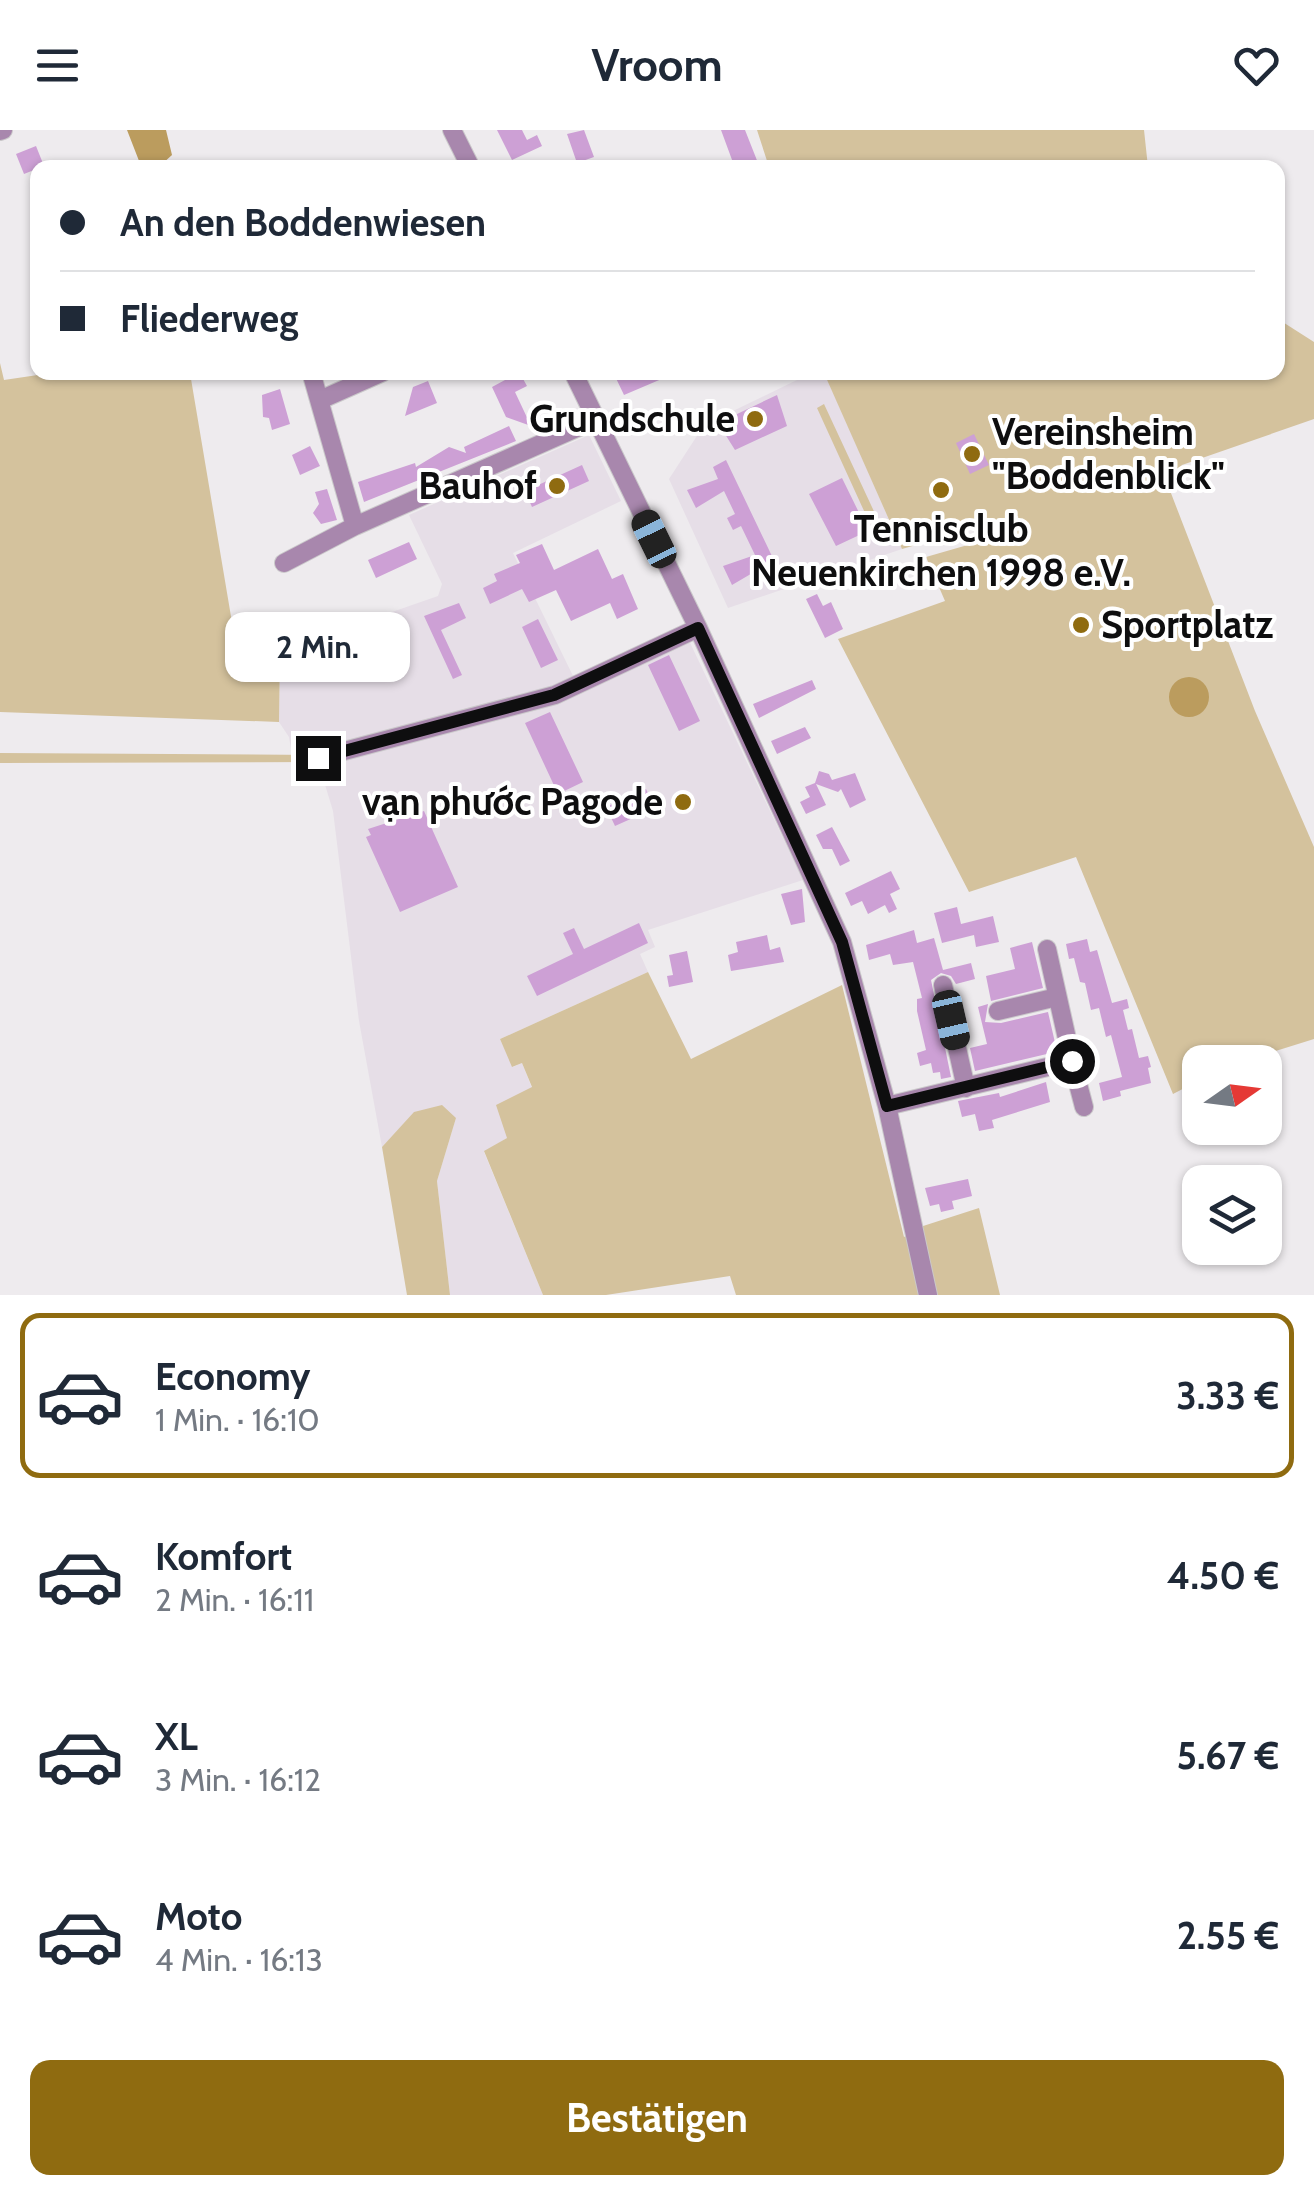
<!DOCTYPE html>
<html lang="de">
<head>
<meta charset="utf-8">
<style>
	:root { --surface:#fff; --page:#f6f6f7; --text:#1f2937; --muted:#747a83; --line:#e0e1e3; --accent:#8f6b10 }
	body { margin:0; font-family:Cabin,sans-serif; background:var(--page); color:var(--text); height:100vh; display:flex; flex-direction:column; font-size:38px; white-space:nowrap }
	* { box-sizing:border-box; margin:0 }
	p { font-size:32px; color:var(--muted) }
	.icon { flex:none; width:55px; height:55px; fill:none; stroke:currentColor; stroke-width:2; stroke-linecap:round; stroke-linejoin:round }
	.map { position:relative; height:1165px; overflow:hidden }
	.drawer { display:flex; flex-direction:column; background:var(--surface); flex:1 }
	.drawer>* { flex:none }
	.top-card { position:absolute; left:30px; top:30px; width:1255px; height:220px; border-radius:20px; box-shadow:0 2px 8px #0004; display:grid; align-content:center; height:220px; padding:0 30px; background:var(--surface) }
	.needle { width:65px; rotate:76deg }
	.tools { position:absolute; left:1182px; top:915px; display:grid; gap:20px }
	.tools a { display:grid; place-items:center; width:100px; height:100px; border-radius:20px; background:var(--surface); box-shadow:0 2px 8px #0004; font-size:50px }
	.end { position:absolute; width:45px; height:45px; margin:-22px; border:12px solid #0e0e0f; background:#fff; box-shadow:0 0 0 5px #fff }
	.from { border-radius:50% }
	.bubble { position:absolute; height:70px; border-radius:20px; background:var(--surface); box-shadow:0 2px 8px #0004; font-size:32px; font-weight:700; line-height:70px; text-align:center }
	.car { position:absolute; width:30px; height:60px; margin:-30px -15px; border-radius:12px; box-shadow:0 0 8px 2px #0007; background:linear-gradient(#222 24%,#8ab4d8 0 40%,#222 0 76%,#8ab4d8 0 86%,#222 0) }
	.top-card b { display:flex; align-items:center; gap:35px; height:95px; font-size:38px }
	.top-card b+b { border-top:2px solid var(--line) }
	.top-card i { width:25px; height:25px; background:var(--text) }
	ul { padding:18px 0 0; list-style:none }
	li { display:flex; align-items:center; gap:30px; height:165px; margin:0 20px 15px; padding:0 10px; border:5px solid transparent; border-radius:20px }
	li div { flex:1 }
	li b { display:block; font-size:38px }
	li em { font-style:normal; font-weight:700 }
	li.on { border-color:var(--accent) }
	li>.icon { width:90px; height:90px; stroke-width:1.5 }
	.action { display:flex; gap:20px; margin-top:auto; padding:20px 30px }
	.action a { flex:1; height:115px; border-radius:20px; background:var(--accent); color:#fff; font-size:40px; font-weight:700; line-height:115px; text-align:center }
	header { display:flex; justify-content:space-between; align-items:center; height:130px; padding:0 30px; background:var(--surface); font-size:45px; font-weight:700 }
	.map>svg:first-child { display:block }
	.built { fill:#e6dee7 }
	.green { fill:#d4c29d }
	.water { fill:#bb9c5e }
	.building { fill:#cda0d5 }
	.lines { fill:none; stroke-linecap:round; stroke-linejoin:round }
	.minor-casing { stroke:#cac8ca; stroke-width:20 }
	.minor { stroke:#a887ad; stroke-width:18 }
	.route { stroke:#0e0e0f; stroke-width:12 }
	.poi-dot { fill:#8f6b10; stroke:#fff; stroke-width:4 }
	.labels { text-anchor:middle; stroke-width:8; stroke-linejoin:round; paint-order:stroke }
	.poi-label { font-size:38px; font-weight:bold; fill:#0e0e0f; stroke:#fff; text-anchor:end }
</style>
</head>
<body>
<header><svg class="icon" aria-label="menu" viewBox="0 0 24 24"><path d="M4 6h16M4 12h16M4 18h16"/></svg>Vroom<svg class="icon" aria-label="heart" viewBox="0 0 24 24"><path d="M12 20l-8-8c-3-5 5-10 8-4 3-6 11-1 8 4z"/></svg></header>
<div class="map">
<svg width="1314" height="1165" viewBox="0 0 1314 1165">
	<rect width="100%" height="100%" fill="#eeebee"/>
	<path class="built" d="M825 244 902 419 728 478 669 349 704 295 797 250Z
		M589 305 621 371 513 423 575 550 683 498 803 750 648 800 655 817 640 824 648 842 500 909 513 937 522 933 532 958 507 1008 484 1022 543 1165H450L437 1051 456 988 415 982 382 1017 359 891 333 681 316 625H292L289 607 279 592 280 521 438 466 442 454 409 385Z"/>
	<path class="green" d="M757 0H1144L1148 37H769Z
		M1278 189 1314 212V289L1182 335 1172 344 1169 358 1255 581 1314 717V909L1240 932H1200V950L1173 964 1076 727 969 762 838 509 945 471 926 427 1020 400 1018 386 902 419 824 243 1278 242Z
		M0 233 4 250 58 242 190 243 239 534 280 521 279 592 0 582Z
		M824 274 878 390 870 394 817 278Z
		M0 623 316 625 319 632 0 633Z
		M648 842 691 929 842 855 904 1107 920 1097 979 1078 1000 1165H736L730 1146 606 1165H543L484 1021 507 1008 496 975 532 957 522 933 512 937 500 909Z
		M442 975 456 988 437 1051 450 1165H407L382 1017 414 982Z"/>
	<path class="water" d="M127 0H166L172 25 161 35 141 36Z
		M1169 567a20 20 0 1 1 40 0a20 20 0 1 1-40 0Z"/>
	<path class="building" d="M497 0H522L527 10 537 5 542 16 512 30Z
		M584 0 594 27 577 33 567 4Z
		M721 0H745L760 38H735Z
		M36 16 44 36 24 44 16 24Z
		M501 242H517L522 247 527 256 515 262 531 296 506 287 492 257 505 250Z
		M613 242H678L624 265Z
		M428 251 437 273 405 286 413 257Z
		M280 259 290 294 272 300 269 288 263 287 262 265Z
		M777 265 787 296 735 320 718 293Z
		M509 296 516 311 364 372 358 352 415 333 416 337 449 317 466 323 464 317Z
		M974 304 989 335 970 344 956 313Z
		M310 316 320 336 300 345 292 325Z
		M726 330 780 443 766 449 761 438 732 455 723 436 755 425 741 396 733 400 727 388 735 384 724 361 696 378 687 360 718 349 713 337Z
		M582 335 589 351 532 377 525 361Z
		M842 348 868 401 836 416 809 364Z
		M327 359 337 390 321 394 313 383 319 374 315 362Z
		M409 412 417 429 376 448 368 430Z
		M542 414 554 440 598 419 612 449 623 444 638 479 617 489 610 473 571 491 556 460 529 472 522 459 490 474 483 458 497 451 494 444 520 433 516 425Z
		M817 464 823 476 831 472 843 499 825 508 806 469Z
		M459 473 466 488 441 500 462 545 453 549 424 486Z
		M538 489 558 530 541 538 522 497Z
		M395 522 401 535 371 549 365 536Z
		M669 525 700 591 679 601 648 535Z
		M812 550 816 559 759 588 753 574Z
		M550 582 583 652 558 664 525 593Z
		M805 597 811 608 777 624 771 611Z
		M819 641 829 644 832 650 855 643 866 670 850 678 841 659 838 662 816 654 826 675 806 684 800 672 810 667 805 657 815 653Z
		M646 659 655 678 615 696 606 677Z
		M424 681 458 757 400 782 366 707 371 705 368 699Z
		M832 697 850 731 840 736 832 719H823L816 705Z
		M891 741 900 759 890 764 897 779 889 783 885 775 868 784 862 771 851 776 845 763Z
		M802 759 805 792 791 795 781 764Z
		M957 777 961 794 993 786 999 812 976 817 974 805 942 813 934 783Z
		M639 793 648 813 537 866 527 846 573 824 563 803 574 798 584 819Z
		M914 800 917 813 934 808 943 840 971 833 975 849 956 854 951 846 941 843 931 850 951 947 941 949 940 942 933 943 931 933 920 936 917 923 926 920 917 881V869L922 868 913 832 893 835 890 824 869 830 866 815Z
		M767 805 770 820 780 817 784 832 731 841 728 825 738 822 736 812Z
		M1087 809 1090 822 1097 820 1112 873 1127 869 1129 878 1123 880 1128 900 1132 899 1139 928 1148 926 1151 937 1148 938 1151 953 1120 961 1121 966 1103 971 1099 953 1122 947 1111 905 1106 907 1099 878 1091 880 1085 853 1080 852 1074 828 1069 829 1066 814Z
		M1032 812 1043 858 991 871 986 846 1015 839 1010 818Z
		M687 821 693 852 669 857 667 846 673 845 669 825Z
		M988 874 985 892 1001 893 1048 882 1056 917 1049 919 1051 923 975 941 970 918 987 914 978 877Z
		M1046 952 1050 972 992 990 994 998 979 1001 975 984 962 987 958 971 999 963 1000 967Z
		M968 1049 972 1066 952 1071 954 1079 941 1082 939 1074 930 1076 925 1058Z"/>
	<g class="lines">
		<defs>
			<path id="minor" d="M452 0 471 38
				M0 1 3 0
				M311 242 355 396
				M573 242 698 498 842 812 887 976 928 1165
				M320 270 383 242
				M284 433 355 396 597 289
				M318 628 555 565 698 498
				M943 855 966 958
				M998 881 1057 867
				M1072 931 1084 977
				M887 976 1072 931 1047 819"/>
		</defs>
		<use href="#minor" class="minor-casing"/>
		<use href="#minor" class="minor"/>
	</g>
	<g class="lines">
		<path class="route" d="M318 628 554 565 698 498 842 812 887 976 1072 931"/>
	</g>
	<g class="poi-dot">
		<circle cx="755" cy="289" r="10"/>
		<circle cx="972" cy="324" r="10"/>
		<circle cx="557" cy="356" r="10"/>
		<circle cx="941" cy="360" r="10"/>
		<circle cx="1081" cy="495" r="10"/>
		<circle cx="683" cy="672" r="10"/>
	</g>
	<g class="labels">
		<g class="poi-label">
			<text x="735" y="302">Grundschule</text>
			<text x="992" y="315" text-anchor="start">Vereinsheim<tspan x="992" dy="44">"Boddenblick"</tspan></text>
			<text x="537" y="369">Bauhof</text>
			<text x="941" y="412" text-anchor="middle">Tennisclub<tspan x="941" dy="44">Neuenkirchen 1998 e.V.</tspan></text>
			<text x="1101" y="508" text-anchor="start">Sportplatz</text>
			<text x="663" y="685">vạn phước Pagode</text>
		</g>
	</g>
</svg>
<div class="tools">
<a><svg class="needle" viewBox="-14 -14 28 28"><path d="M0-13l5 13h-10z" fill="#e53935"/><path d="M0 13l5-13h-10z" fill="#747a83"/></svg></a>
<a><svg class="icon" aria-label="layers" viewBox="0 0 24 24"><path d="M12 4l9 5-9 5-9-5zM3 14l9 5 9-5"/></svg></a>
</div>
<i class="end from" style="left:1072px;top:931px"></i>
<i class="end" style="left:318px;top:628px"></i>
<div class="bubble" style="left:225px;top:482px;width:185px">2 Min.</div>
<i class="car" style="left:654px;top:409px;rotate:334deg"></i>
<i class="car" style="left:951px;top:890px;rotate:167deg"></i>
<div class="top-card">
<b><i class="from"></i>An den Boddenwiesen</b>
<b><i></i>Fliederweg</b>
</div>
</div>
<section class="drawer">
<ul>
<li class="on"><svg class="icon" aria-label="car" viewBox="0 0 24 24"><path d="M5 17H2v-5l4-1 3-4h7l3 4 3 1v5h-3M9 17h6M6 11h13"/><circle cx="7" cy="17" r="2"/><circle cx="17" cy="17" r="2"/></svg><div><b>Economy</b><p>1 Min. · 16:10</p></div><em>3.33 €</em></li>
<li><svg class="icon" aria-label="car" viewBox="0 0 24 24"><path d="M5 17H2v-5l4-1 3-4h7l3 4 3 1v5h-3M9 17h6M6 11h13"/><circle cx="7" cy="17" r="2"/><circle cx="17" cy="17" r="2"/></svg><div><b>Komfort</b><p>2 Min. · 16:11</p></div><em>4.50 €</em></li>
<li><svg class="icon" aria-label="car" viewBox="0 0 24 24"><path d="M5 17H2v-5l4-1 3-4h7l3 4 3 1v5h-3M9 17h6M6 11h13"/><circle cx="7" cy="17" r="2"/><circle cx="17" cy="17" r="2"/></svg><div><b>XL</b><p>3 Min. · 16:12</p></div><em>5.67 €</em></li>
<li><svg class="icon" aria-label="car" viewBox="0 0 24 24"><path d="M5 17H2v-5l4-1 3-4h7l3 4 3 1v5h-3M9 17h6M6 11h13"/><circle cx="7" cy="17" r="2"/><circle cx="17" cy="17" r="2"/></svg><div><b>Moto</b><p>4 Min. · 16:13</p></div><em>2.55 €</em></li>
</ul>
<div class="action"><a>Bestätigen</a></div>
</section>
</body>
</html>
